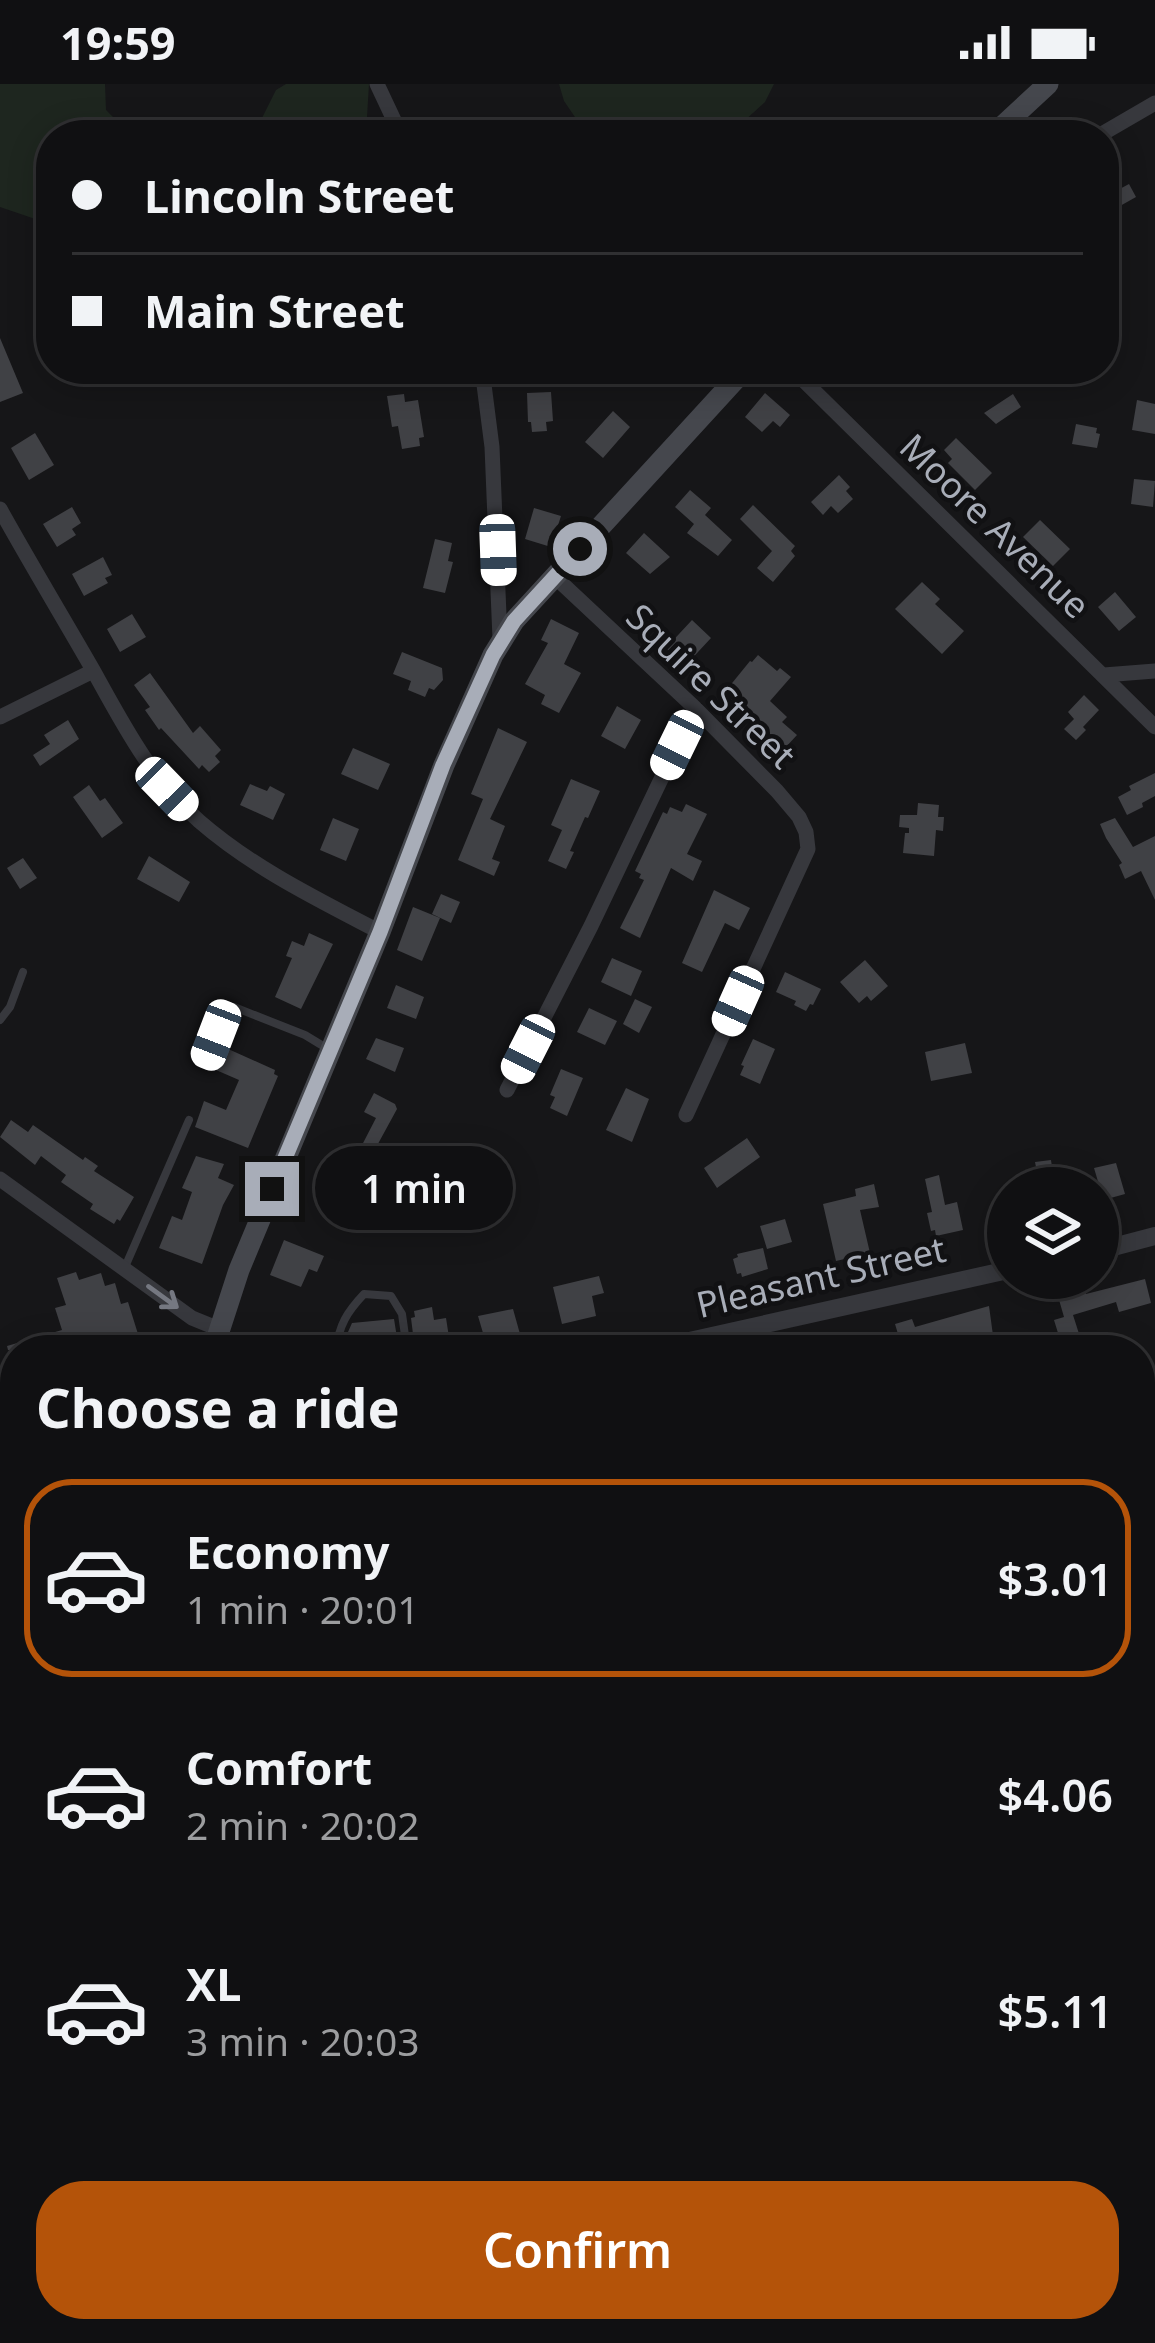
<!DOCTYPE html>
<html lang="en">
<head>
<meta charset="utf-8">
<style>
	:root { --surface:#101012; --page:#19191b; --text:#f1f3f6; --muted:#9c9d9f; --line:#303032; --accent:#b45309 }
	body { margin:0; font-family:"Noto Sans",sans-serif; background:var(--page); color:var(--text); height:100vh; display:flex; flex-direction:column; font-size:45px; white-space:nowrap }
	* { box-sizing:border-box; margin:0 }
	p { font-size:39px; color:var(--muted) }
	.icon { flex:none; width:66px; height:66px; fill:none; stroke:currentColor; stroke-width:2; stroke-linecap:round; stroke-linejoin:round }
	.map { position:relative; flex:1; overflow:hidden }
	.sheet { position:absolute; left:0px; top:1251px; width:1155px; height:1008px; display:flex; flex-direction:column; background:var(--surface); border-radius:48px 48px 0 0; box-shadow:0 6px 30px #0003,0 0 0 3px var(--line) }
	.sheet>* { flex:none }
	.top-card { position:absolute; left:36px; top:36px; width:1083px; height:264px; border-radius:48px; box-shadow:0 6px 30px #0003,0 0 0 3px var(--line); display:grid; align-content:center; height:264px; padding:0 36px; background:var(--surface) }
	.buttons { position:absolute; left:987px; top:1083px; display:grid; gap:24px }
	.buttons a { display:grid; place-items:center; width:132px; height:132px; border-radius:50%; background:var(--surface); box-shadow:0 6px 30px #0003,0 0 0 3px var(--line); font-size:60px }
	.end { position:absolute; width:54px; height:54px; margin:-27px; border:15px solid #a8adb8; background:#111; box-shadow:0 0 0 6px #111 }
	.from { border-radius:50% }
	.bubble { position:absolute; height:84px; border-radius:42px; background:var(--surface); box-shadow:0 6px 30px #0003,0 0 0 3px var(--line); font-size:39px; font-weight:600; line-height:84px; text-align:center }
	.car { position:absolute; width:36px; height:72px; margin:-36px -18px; border-radius:15px; box-shadow:0 0 9px 3px #0007; background:linear-gradient(#fff 24%,#345 0 40%,#fff 0 76%,#345 0 86%,#fff 0) }
	.top-card b { display:flex; align-items:center; gap:42px; height:114px; font-size:45px }
	.top-card b+b { border-top:3px solid var(--line) }
	.top-card i { width:30px; height:30px; background:var(--text) }
	ul { padding:0; list-style:none }
	li { display:flex; align-items:center; gap:36px; height:198px; margin:0 24px 18px; padding:0 12px; border:6px solid transparent; border-radius:48px }
	li div { flex:1 }
	li b { display:block; font-size:45px }
	li em { font-style:normal; font-weight:600 }
	li.selected { border-color:var(--accent) }
	li>.icon { width:108px; height:108px; stroke-width:1.5 }
	h2 { padding:0 36px; font-size:54px; line-height:144px }
	.cta { display:flex; gap:24px; margin-top:auto; padding:24px 36px }
	.cta a { flex:1; height:138px; border-radius:48px; background:var(--accent); color:#fff; font-size:48px; font-weight:600; line-height:138px; text-align:center }
	.status { display:flex; justify-content:space-between; align-items:center; height:84px; padding:0 60px; background:var(--surface); direction:ltr }
	.status svg { height:33px; fill:currentColor }
	.map>svg:first-child { display:block }
	.built { fill:#222225 }
	.green { fill:#1e261f }
	.building { fill:#404145 }
	.lines { fill:none; stroke-linecap:round; stroke-linejoin:round }
	.path { stroke:#3d3f44; stroke-width:3; stroke-dasharray:6 9; stroke-linecap:butt }
	.service { stroke:#37383d; stroke-width:8 }
	.minor { stroke:#37383d; stroke-width:15 }
	.tertiary { stroke:#37383d; stroke-width:18 }
	.secondary { stroke:#45474d; stroke-width:21 }
	.oneway { stroke:#757881 }
	.route { stroke:#a8adb8; stroke-width:15 }
	.labels { text-anchor:middle; stroke-width:9; stroke-linejoin:round; paint-order:stroke }
	.street-label { font-size:36px; fill:#a8adb8; stroke:#111113 }
</style>
</head>
<body>
<div class="status"><b>19:59</b><svg viewBox="0 0 49 12"><path d="M0 12V9h3v3zM5 12V6h3v6zM10 12V3h3v9zM15 12V0h3v12zM26 1h20v11H26zM47 4h2v5h-2z"/></svg></div>
<div class="map">
<svg width="1155" height="2259" viewBox="0 0 1155 2259">
	<rect width="100%" height="100%" fill="#161618"/>
	<path class="built" d="M1154 2003 1155 2006V2176L1140 2140V2009Z
		M767 2244H840L846 2259H728Z"/>
	<path class="green" d="M0 0H105L106 26 118 38 213 36 227 44 247 42 262 34 276 6 286 0H369L367 33 374 51H51V147L44 138 0 123Z
		M559 0H774L765 18 743 38 711 39 652 51H576L579 39 564 17Z
		M15 1414V1996L0 1999V1589L10 1510 9 1429Z"/>
	<path class="building" d="M1104 91 1114 108 1129 100 1136 113 1104 131Z
		M0 254 23 309 0 318Z
		M551 308 553 337 546 338 547 347 532 348 531 338H528L527 309Z
		M765 309 790 331 780 343 773 337 762 348 745 333Z
		M404 310 405 318 418 316 424 353 419 354 420 362 402 365 398 342 392 343 387 312Z
		M1013 310 1021 323 996 340 984 329Z
		M1137 316 1155 320V350L1132 346Z
		M613 327 630 343 603 374 585 358Z
		M1076 340 1097 344 1096 349 1100 350 1097 364 1072 360Z
		M35 349 54 381 29 396 11 364Z
		M956 354 992 389 975 406 948 379 952 375 944 366Z
		M839 391 850 403 846 407 853 415 838 429 831 422 823 431 811 418Z
		M1134 395 1155 397 1153 423 1131 420Z
		M690 406 711 424 705 431 732 456 718 472 687 449 694 440 675 423Z
		M753 421 795 462 791 467 795 472 773 498 757 484 772 467 740 435Z
		M72 423 81 439 72 445 76 451 57 463 43 440Z
		M534 424 561 432 551 463 525 455Z
		M1040 436 1070 465 1053 482 1023 453Z
		M644 449 670 473 650 490 626 469Z
		M435 455 452 459 448 477 453 478 445 509 423 504Z
		M103 473 112 491 105 494 108 499 84 512 72 490Z
		M922 498 940 515 935 520 964 547 942 570 895 525Z
		M1115 508 1136 533 1119 547 1098 523Z
		M132 530 146 553 120 568 107 545Z
		M551 535 579 549 564 580 581 589 559 629 541 620 545 611 525 600 548 559 541 556Z
		M692 536 711 554 685 582 666 564Z
		M402 568 442 584 443 596 434 606 429 604 425 613 408 606 411 597 393 590Z
		M758 571 777 587 780 584 791 593 770 617 787 633 782 638 797 651 785 664 769 649 760 658 747 646 755 637 724 609 750 577 752 578Z
		M150 589 193 649 200 642 221 666 215 672 220 678 209 688 202 681 199 685 161 644 159 646 145 626 150 623 134 601Z
		M1084 611 1099 626 1083 643 1086 646 1076 656 1064 645 1074 635 1068 628Z
		M617 622 641 636 625 665 601 652Z
		M68 636 79 655 40 682 33 671 50 660 44 651Z
		M498 644 527 658 490 735 505 742 492 775 500 778 494 792 458 776 483 715 471 710Z
		M353 664 390 680 378 706 341 690Z
		M1155 689V712L1142 719 1143 723 1127 731 1118 713 1131 706 1129 702Z
		M571 695 600 707 588 734 585 733 570 767 574 768 566 785 548 777 562 746 551 741Z
		M250 700 267 707 270 702 285 710 273 736 240 721Z
		M89 701 100 717 105 714 123 739 102 754 73 713Z
		M918 719 939 721 938 733H944L943 747 936 746 934 772 903 769 905 749H909V744L899 743 900 731H917Z
		M686 720 707 730 687 770 702 777 693 797 671 784 640 854 620 844 644 796 639 794 641 790 635 787 663 728 667 730 670 723 682 728Z
		M333 734 359 745 346 777 320 766Z
		M1115 734 1133 763 1155 752V816L1141 787 1125 795 1119 781 1122 779 1106 754 1100 740Z
		M149 772 190 798 179 818 137 795Z
		M23 774 37 794 20 805 7 784Z
		M714 806 750 824 739 846 725 839 702 888 682 879Z
		M441 810 460 818 451 839 432 830Z
		M413 823 440 834 422 877 397 866Z
		M309 849 333 860 301 925 275 913 292 874 286 872 292 857 304 862Z
		M612 874 642 887 631 912 601 898Z
		M865 876 888 902 871 917 867 912 859 919 840 898Z
		M785 888 821 905 813 921 810 920 806 927 794 921 796 917 776 908Z
		M396 901 424 913 416 935 387 924Z
		M635 915 652 923 639 949 623 940Z
		M589 924 617 937 605 961 577 948Z
		M376 954 404 964 395 988 366 975Z
		M753 955 775 965 760 1000 740 991 744 982 741 981Z
		M965 959 972 989 931 997 925 968Z
		M226 964 275 986 274 990 278 992 248 1064 195 1043 204 1017 226 1026 239 996 216 986Z
		M561 985 583 994 567 1032 550 1024 555 1013 550 1011Z
		M626 1004 649 1015 632 1058 606 1046Z
		M374 1009 395 1020 397 1025 373 1069 361 1063 376 1034 364 1028Z
		M11 1036 28 1048 33 1041 83 1076 85 1073 98 1082 94 1087 134 1113 120 1137 117 1135 114 1140 90 1125 93 1120 61 1098 66 1091 41 1072 35 1081 0 1053Z
		M747 1054 760 1073 717 1104 704 1084Z
		M331 1071 355 1082 346 1101 343 1100 338 1111 324 1105 332 1087 325 1085Z
		M196 1072 224 1080 218 1094 234 1101 223 1121 202 1180 159 1164 172 1132 182 1136 192 1108 182 1104Z
		M1051 1076 1055 1104H1032L1029 1089 1037 1088 1035 1078Z
		M1116 1079 1125 1110 1107 1115 1106 1110 1102 1111 1094 1084Z
		M939 1091 945 1121 957 1118 963 1146 936 1152 935 1146 931 1147 927 1129 932 1128 925 1095Z
		M874 1100 879 1123 860 1126 870 1169 836 1177 823 1120 856 1112 855 1105Z
		M785 1135 792 1158 767 1165 760 1142Z
		M284 1156 324 1172 317 1188 309 1185 301 1203 270 1191Z
		M763 1164 768 1185 742 1193 741 1189 737 1190 733 1175 738 1173 737 1170Z
		M76 1188 79 1196 101 1189 105 1202 115 1199 121 1220 128 1218 143 1266H8L7 1262 62 1246 55 1224 66 1221 57 1194Z
		M599 1192 604 1209 592 1212 596 1232 562 1240 553 1203Z
		M1081 1195 1086 1210 1145 1195 1151 1219 1119 1228 1116 1218 1073 1231 1081 1256 1062 1262 1054 1236 1064 1233 1055 1202Z
		M989 1222 995 1266H967L964 1257 929 1266H911L908 1258 901 1260 895 1240 912 1235 915 1243Z
		M432 1223 434 1236 446 1234 451 1266H415L411 1234 415 1233 414 1227Z
		M513 1225 520 1250 512 1252 514 1257 505 1259 506 1263 488 1266 478 1232Z
		M394 1235 399 1266H350L348 1248 352 1239Z
		M1145 1554 1155 1592V1607L1140 1611V1555Z
		M458 2244H512L518 2259H463Z
		M621 2244H683L689 2259H627Z
		M808 2244H820L827 2259H774Z
		M974 2244H1033L1004 2259H982Z"/>
	<g class="lines">
		<path class="path" d="M7 1453 15 1459
			M0 1734 15 1733
			M0 1930 15 1904"/>
		<path class="service" d="M0 936 10 923 23 888
			M207 975 225 927 234 923 305 951 328 965
			M125 1183 189 1036
			M336 1266C339 1241 347 1228 364 1210L391 1212 402 1230 407 1266
			M526 2244 532 2259"/>
		<path class="minor" d="M377 0 401 51
			M1100 51 1155 19
			M482 285 492 363 500 555
			M792 285 1155 643
			M0 425C30 479 62 532 93 586 124 642 150 693 199 737 253 784 317 815 380 848
			M555 493 695 624 777 707 799 733 806 748 808 765 686 1031
			M1104 591 1155 587
			M0 633 93 587
			M507 1006 591 842 695 624
			M0 1095 192 1234 219 1245
			M1140 1765 1155 1759
			M0 2021 15 2018
			M1140 2224 1155 2217
			M711 2244 712 2245
			M941 2244 947 2259
			M1064 2259 1097 2244"/>
		<path class="tertiary" d="M1098 1167 1155 1152
			M649 1266 1008 1186"/>
		<path class="secondary" d="M993 51 1048 0
			M213 1266 239 1186 380 848 444 681 493 571 514 537 745 285
			M0 1370 15 1372
			M414 2244 419 2259"/>
	</g>
	<defs><path id="oneway-shaft" d="M-6 0H5M1.5-3L5.5 0L1.5 3" fill="none" stroke-width="1.6" stroke-linecap="round" stroke-linejoin="round" transform="scale(3)"/></defs>
	<use class="oneway" href="#oneway-shaft" transform="translate(163 1213) rotate(36)"/>
	<g class="lines">
		<path class="route" d="M272 1105 380 848 443 681 493 571 514 537 580 465"/>
	</g>
	<g class="labels">
		<g class="street-label">
			<text transform="translate(995 442) rotate(44)" y="13">Moore Avenue</text>
			<text transform="translate(711 602) rotate(44)" y="13">Squire Street</text>
			<text transform="translate(821 1193) rotate(-13)" y="13">Pleasant Street</text>
		</g>
	</g>
</svg>
<div class="buttons">
<a><svg class="icon" aria-label="layers" viewBox="0 0 24 24"><path d="M12 4l9 5-9 5-9-5zM3 14l9 5 9-5"/></svg></a>
</div>
<i class="end from" style="left:580px;top:465px"></i>
<i class="end" style="left:272px;top:1105px"></i>
<div class="bubble" style="left:315px;top:1062px;width:198px">1 min</div>
<i class="car" style="left:498px;top:466px;rotate:178deg"></i>
<i class="car" style="left:677px;top:661px;rotate:206deg"></i>
<i class="car" style="left:167px;top:705px;rotate:136deg"></i>
<i class="car" style="left:738px;top:917px;rotate:204deg"></i>
<i class="car" style="left:216px;top:951px;rotate:201deg"></i>
<i class="car" style="left:528px;top:965px;rotate:207deg"></i>
<div class="top-card">
<b><i class="from"></i>Lincoln Street</b>
<b><i></i>Main Street</b>
</div>
<section class="sheet">
<h2>Choose a ride</h2>
<ul>
<li class="selected"><svg class="icon" aria-label="car" viewBox="0 0 24 24"><path d="M5 17H2v-5l4-1 3-4h7l3 4 3 1v5h-3M9 17h6M6 11h13"/><circle cx="7" cy="17" r="2"/><circle cx="17" cy="17" r="2"/></svg><div><b>Economy</b><p>1 min · 20:01</p></div><em>$3.01</em></li>
<li><svg class="icon" aria-label="car" viewBox="0 0 24 24"><path d="M5 17H2v-5l4-1 3-4h7l3 4 3 1v5h-3M9 17h6M6 11h13"/><circle cx="7" cy="17" r="2"/><circle cx="17" cy="17" r="2"/></svg><div><b>Comfort</b><p>2 min · 20:02</p></div><em>$4.06</em></li>
<li><svg class="icon" aria-label="car" viewBox="0 0 24 24"><path d="M5 17H2v-5l4-1 3-4h7l3 4 3 1v5h-3M9 17h6M6 11h13"/><circle cx="7" cy="17" r="2"/><circle cx="17" cy="17" r="2"/></svg><div><b>XL</b><p>3 min · 20:03</p></div><em>$5.11</em></li>
</ul>
<div class="cta"><a>Confirm</a></div>
</section>
</div>
</body>
</html>
